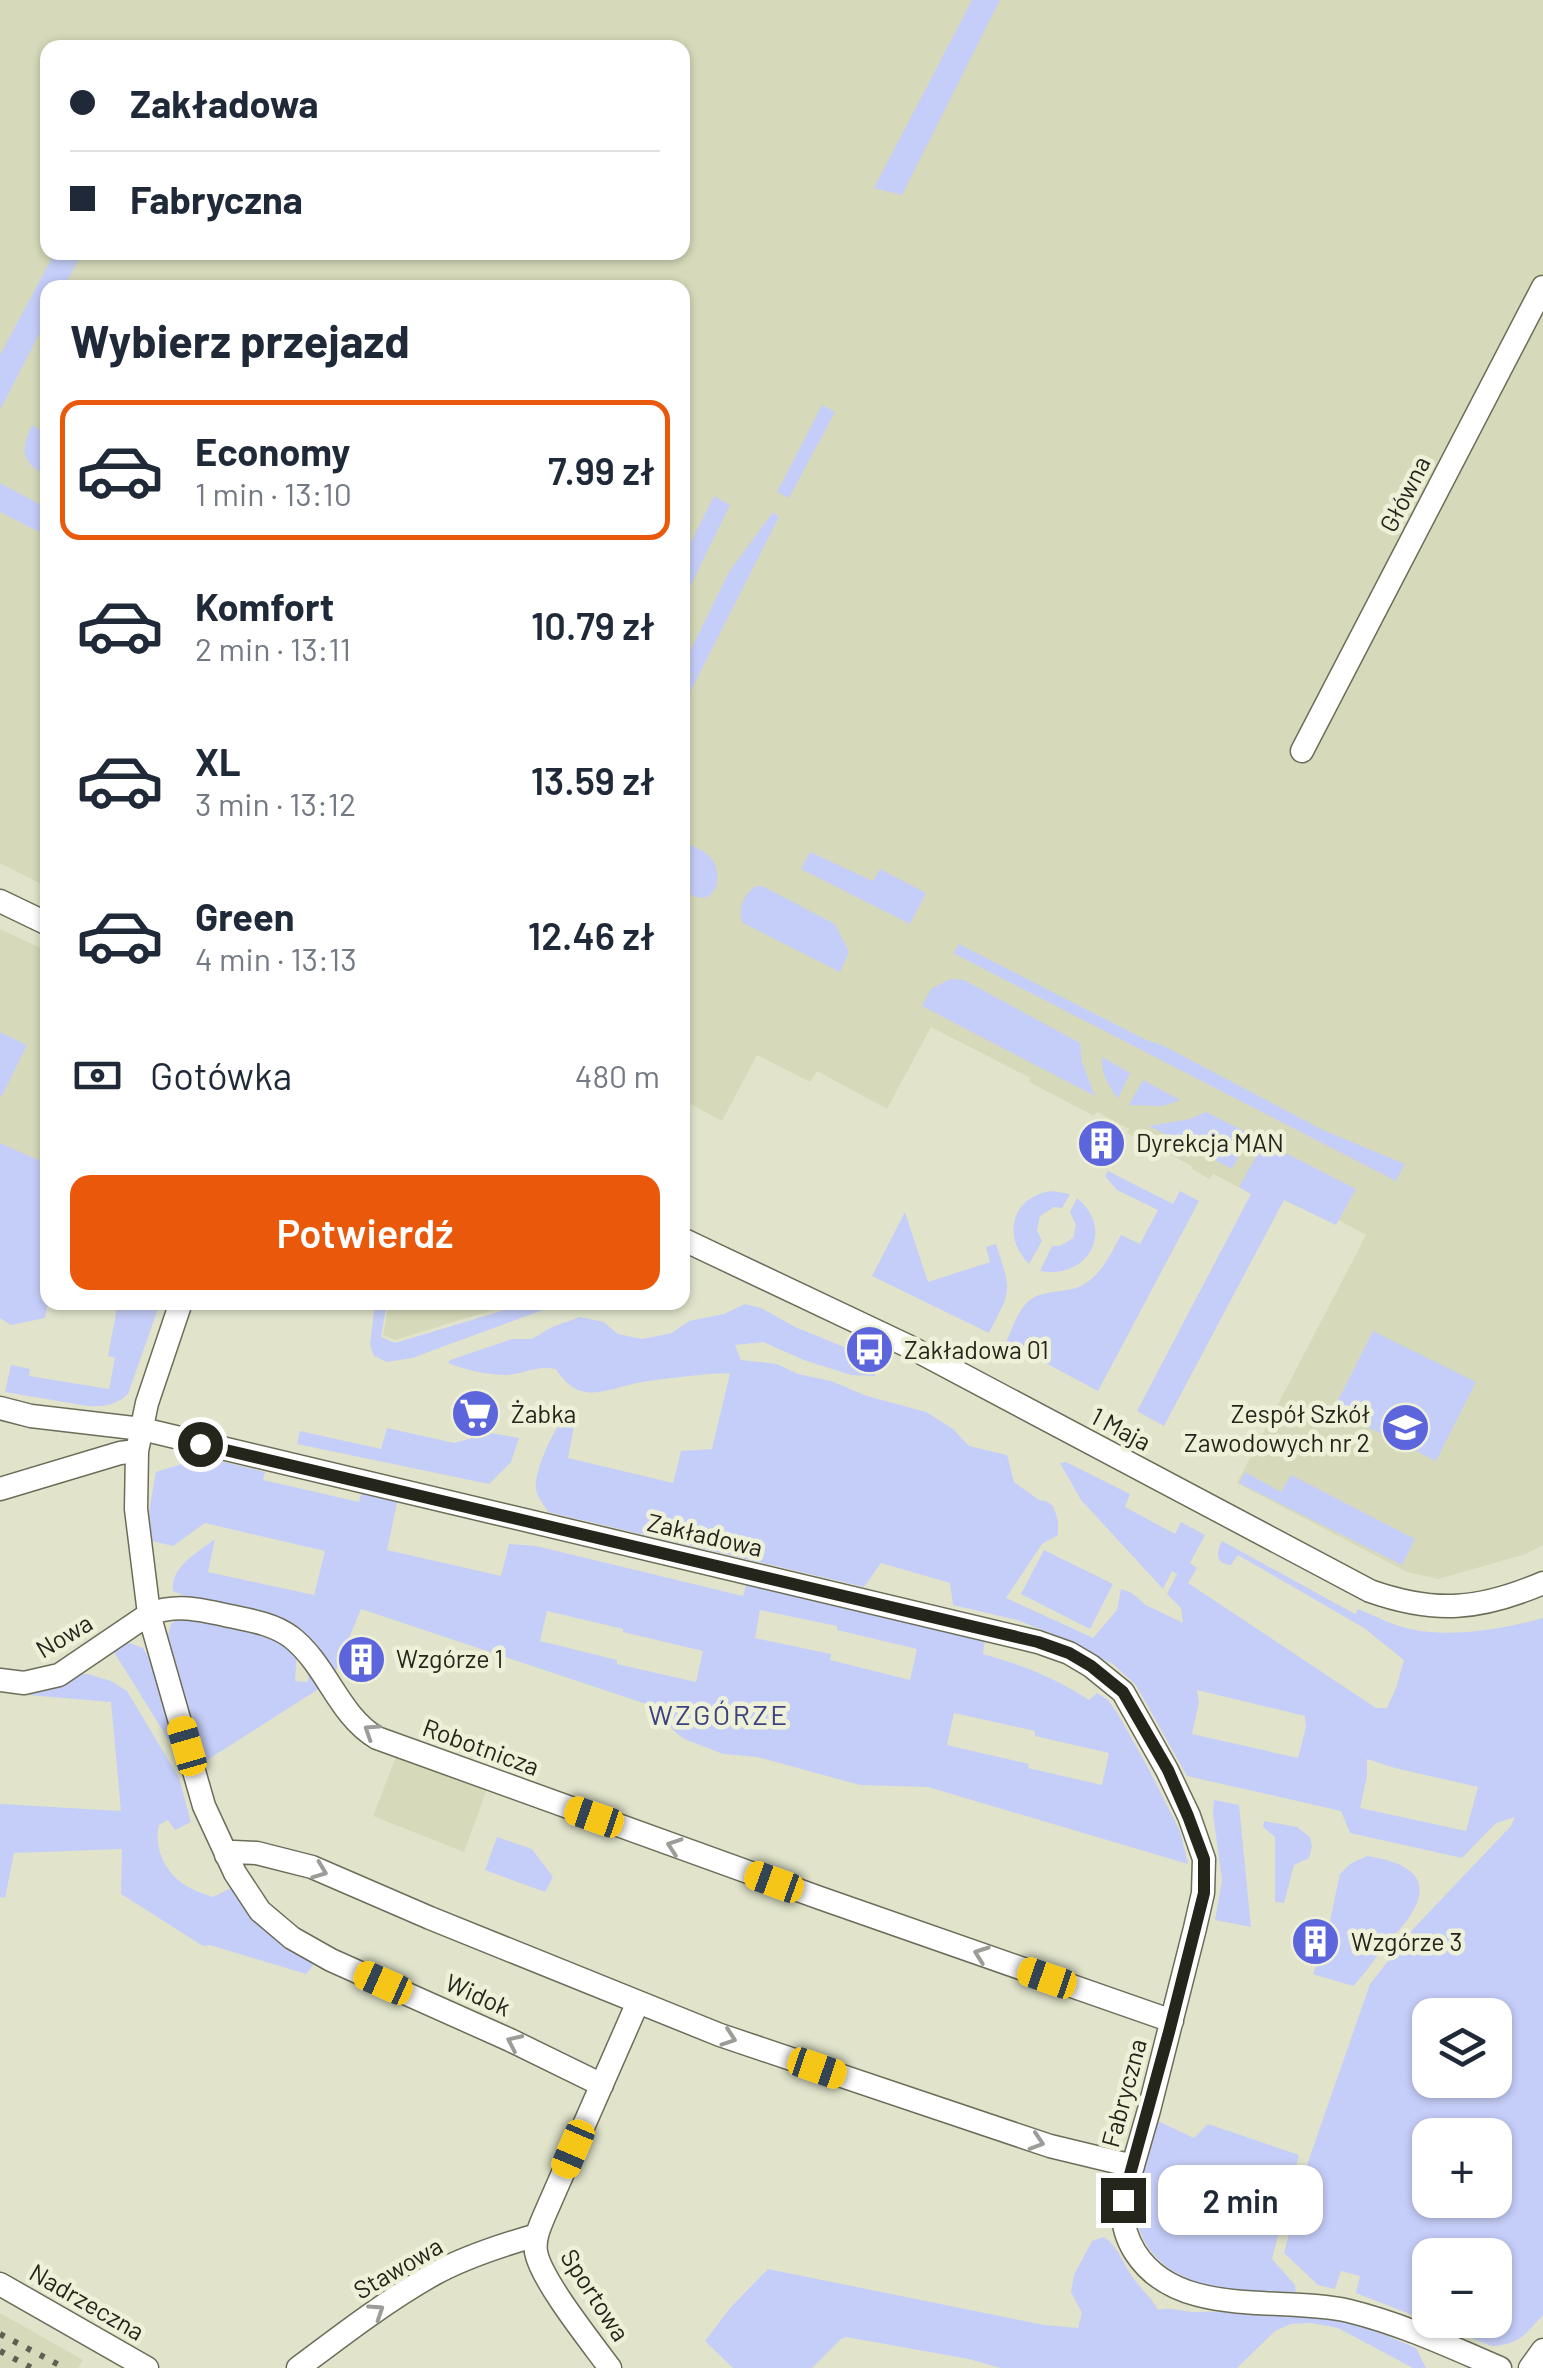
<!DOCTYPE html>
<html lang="pl">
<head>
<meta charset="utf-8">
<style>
	:root { --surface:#fff; --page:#f6f6f7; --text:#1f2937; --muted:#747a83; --line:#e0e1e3; --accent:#ea580c }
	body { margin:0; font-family:Barlow,sans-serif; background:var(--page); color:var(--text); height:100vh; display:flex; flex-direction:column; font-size:38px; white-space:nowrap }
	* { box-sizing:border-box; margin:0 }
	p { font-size:32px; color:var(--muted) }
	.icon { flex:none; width:55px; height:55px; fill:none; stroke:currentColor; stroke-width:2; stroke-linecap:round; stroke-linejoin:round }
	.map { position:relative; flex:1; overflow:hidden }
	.side { position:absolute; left:40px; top:280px; width:650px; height:1030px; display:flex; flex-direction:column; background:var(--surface); border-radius:20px; box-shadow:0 2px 8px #0004 }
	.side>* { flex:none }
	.banner { position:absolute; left:40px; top:40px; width:650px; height:220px; border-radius:20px; box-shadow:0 2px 8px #0004; display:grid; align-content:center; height:220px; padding:0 30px; background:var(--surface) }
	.tools { position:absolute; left:1412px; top:1998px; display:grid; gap:20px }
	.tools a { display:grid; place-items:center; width:100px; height:100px; border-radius:20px; background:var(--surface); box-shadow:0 2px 8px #0004; font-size:50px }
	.end { position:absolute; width:45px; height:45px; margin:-22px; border:12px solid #24251b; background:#fff; box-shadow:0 0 0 5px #fff }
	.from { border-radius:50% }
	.bubble { position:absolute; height:70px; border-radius:20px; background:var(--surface); box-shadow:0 2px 8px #0004; font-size:32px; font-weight:600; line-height:70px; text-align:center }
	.car { position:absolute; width:30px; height:60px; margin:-30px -15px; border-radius:12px; box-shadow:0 0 8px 2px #0007; background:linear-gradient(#f5c518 24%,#345 0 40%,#f5c518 0 76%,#345 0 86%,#f5c518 0) }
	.banner b { display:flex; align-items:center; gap:35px; height:95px; font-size:38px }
	.banner b+b { border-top:2px solid var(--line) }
	.banner i { width:25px; height:25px; background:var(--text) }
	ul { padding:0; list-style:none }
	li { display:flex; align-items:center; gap:30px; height:140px; margin:0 20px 15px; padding:0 10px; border:5px solid transparent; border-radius:20px }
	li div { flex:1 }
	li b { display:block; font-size:38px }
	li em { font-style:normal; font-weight:600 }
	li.on { border-color:var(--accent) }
	li>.icon { width:90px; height:90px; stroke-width:1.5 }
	h2 { padding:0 30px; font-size:45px; line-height:120px }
	.pay { display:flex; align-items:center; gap:25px; height:110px; padding:0 30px; font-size:38px }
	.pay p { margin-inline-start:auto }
	.action { display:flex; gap:20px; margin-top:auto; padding:20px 30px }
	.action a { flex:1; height:115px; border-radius:20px; background:var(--accent); color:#fff; font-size:40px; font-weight:600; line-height:115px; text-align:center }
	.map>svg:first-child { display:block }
	.built { fill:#d6daba; fill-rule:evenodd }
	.green { fill:#c5cef8; fill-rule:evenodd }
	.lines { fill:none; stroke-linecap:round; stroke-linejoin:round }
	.minor-casing { stroke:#6b6d58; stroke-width:25 }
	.minor { stroke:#fff; stroke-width:22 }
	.rail { stroke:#5f6052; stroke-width:6; stroke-dasharray:5 10; stroke-linecap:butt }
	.oneway { stroke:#9c9d98 }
	.route { stroke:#24251b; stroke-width:12 }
	.labels { text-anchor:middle; stroke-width:9; stroke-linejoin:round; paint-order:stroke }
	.street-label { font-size:25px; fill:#24251b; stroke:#eef1d8 }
	.poi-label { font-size:25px; fill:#24251b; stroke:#eef1d8; text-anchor:start }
	.neighbourhood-label { font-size:28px; letter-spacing:2.5px; fill:#3c437f; stroke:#eef1d8 }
</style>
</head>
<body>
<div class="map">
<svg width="1543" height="2368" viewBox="0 0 1543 2368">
	<rect width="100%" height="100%" fill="#e1e4cb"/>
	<path class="built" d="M0 0H1543V1545L1526 1554 1438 1579 1407 1572 1237 1483 1366 1235 1333 1217 1265 1183 1252 1194 1213 1174 1210 1179 1192 1169V1166L1127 1133 1129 1129 1097 1112 1094 1116 1029 1082 1030 1078 931 1027 887 1109 817 1071 810 1082 757 1055 722 1121 683 1100 682 288H48L47 887 0 863ZM48 48H682V252H48Z
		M0 929 47 951V1169L0 1154Z
		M389 1303V1302L516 1303 395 1340 383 1335Z
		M397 1754 487 1789 464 1852 373 1816Z
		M0 2313 83 2360 78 2368H0Z"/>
	<path class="green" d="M972 0H1000L902 195 874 188Z
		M55 252 82 253 64 287 48 288 47 319 0 410V355Z
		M822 405 835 412 789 498 777 492Z
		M32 425 47 434V476C21 462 20 451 32 425Z
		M0 483 47 508V536L0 512Z
		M714 496 730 505 683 601V558Z
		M773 512 779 517 683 706V656L689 653 729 572Z
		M683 841C692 846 706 851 712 859 720 869 720 892 707 897 699 900 689 894 683 890Z
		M810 852 873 881 880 869 926 893 910 924 801 869Z
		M756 886 764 887 835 924 849 952 840 972 743 923C737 910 744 893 756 886Z
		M959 944 1146 1040 1162 1045 1323 1130 1405 1164 1396 1181 953 953Z
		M950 979 964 980 1080 1043 1082 1062 1095 1096 922 1006 931 989Z
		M0 1032 27 1045 2 1096 0 1095Z
		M1102 1057 1130 1073 1118 1099C1108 1085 1101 1075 1102 1057Z
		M1143 1080 1180 1100 1163 1106 1129 1105Z
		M1206 1112 1250 1134 1232 1169 1149 1126 1190 1119Z
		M1264 1142 1356 1189 1336 1225 1284 1200 1164 1426 1137 1411 1251 1194 1239 1187Z
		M0 1143 47 1164 48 1303 45 1318 11 1325 0 1318Z
		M1108 1171 1173 1204 1180 1191 1199 1201 1098 1391 1006 1342C1011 1331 1016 1316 1024 1306 1039 1287 1064 1295 1083 1285 1102 1274 1111 1253 1121 1235L1140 1244 1158 1210 1117 1190 1105 1176Z
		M1053 1191 1070 1194 1062 1208 1054 1207 1040 1216 1037 1230 1042 1241 1029 1264C1001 1236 1012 1195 1053 1191Z
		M1077 1198C1116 1230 1088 1280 1040 1271L1052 1246H1060L1073 1238 1076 1225 1070 1212Z
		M905 1212 928 1282 990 1262 986 1247 996 1244C1011 1292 1013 1287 989 1333L872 1276Z
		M118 1303H160L128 1394C116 1405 104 1407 88 1406L5 1392 11 1365 30 1369 29 1376 109 1389 115 1358 108 1356Z
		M375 1303H387L381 1337 395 1343 528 1303H543V1310L412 1358 387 1362 374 1356 370 1345Z
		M745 1304 761 1308 795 1327 854 1351 876 1376 851 1375 804 1360 763 1342 735 1345 741 1360 777 1364 798 1374 831 1381 867 1396 926 1412 953 1429 969 1446 1007 1455 1014 1482 1039 1500 1046 1501 1053 1506 1058 1520V1535L1042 1544 1006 1598 1093 1638 1117 1610 1121 1589 1132 1593 1146 1605 1183 1623 1181 1608 1167 1594 1177 1574 1172 1571 1163 1589 1081 1500 1060 1463 1066 1462 1130 1494 1125 1507 1175 1534 1181 1522 1205 1535 1190 1563 1197 1568 1188 1583 1376 1708H1387L1396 1688 1404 1660 1364 1628 1238 1555 1231 1565C1215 1564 1216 1552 1222 1541L1355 1614 1358 1609C1375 1616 1392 1625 1410 1629 1449 1638 1505 1629 1543 1618V2315C1524 2335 1521 2344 1492 2346L1356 2293 1360 2276 1341 2271 1335 2289 1318 2285 1284 2253 1307 2165 1370 1984 1414 1928 1511 1826 1515 1817 1496 1823 1462 1858 1350 1833 1341 1811 1187 1776 1136 1685 1113 1664 1050 1633 1017 1620 953 1605 950 1583 881 1563 864 1587 548 1512C544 1505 538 1498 536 1490 533 1475 552 1431 563 1420L574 1426 568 1458 673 1483 681 1451 712 1449 730 1373C700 1374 670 1378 642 1382 607 1388 580 1408 556 1369 536 1365 524 1374 506 1375 489 1375 464 1370 448 1363L450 1360 512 1339H532L552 1327 580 1317 604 1322 618 1334 642 1339 672 1333 689 1321 724 1314ZM1197 1690 1305 1716 1306 1727 1298 1758 1192 1734 1199 1702ZM1367 1759 1395 1768 1478 1787 1466 1831 1360 1808 1367 1776ZM1430 2015H1495V2080H1430ZM1430 2135H1495V2200H1430ZM1430 2255H1495V2320H1430Z
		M1373 1331 1476 1382 1436 1461 1333 1410Z
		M387 1428 454 1443 491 1433 519 1438 511 1462 489 1484 297 1444 300 1431 381 1449Z
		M204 1457 265 1472 263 1480 359 1502 362 1491 398 1498 387 1550 501 1576 509 1544 536 1546 743 1596 747 1582 985 1640 983 1654C1025 1666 1053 1677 1089 1700L1097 1693 1108 1700 1118 1714 1147 1766 1180 1831 1188 1864 928 1787 860 1785 757 1757 723 1754 682 1738 646 1704 361 1609 335 1672 316 1644 302 1631 284 1621 192 1599 173 1591C170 1567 197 1553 215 1539L208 1572 314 1595 325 1551 205 1523 173 1546 152 1541 149 1512 156 1472ZM760 1610 837 1626V1630L917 1649 910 1680 830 1660 831 1654 755 1638ZM547 1611 623 1629V1632L703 1651 696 1682 617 1664V1660L540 1641ZM954 1713 1035 1731V1736L1109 1753 1102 1785 1028 1768 1029 1764 947 1745Z
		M1245 1472 1281 1492 1291 1475 1415 1539 1402 1565 1239 1483Z
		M1044 1550 1113 1584 1090 1629 1021 1594Z
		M182 1614 273 1633 297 1650 295 1681 308 1682 309 1664 325 1685 204 1762 168 1635 171 1624Z
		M130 1643 143 1648 154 1667 183 1763 112 1649 121 1644Z
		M77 1674H88L111 1681 127 1691 179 1778 191 1822 175 1830 168 1820 159 1825C153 1850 167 1876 190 1888 197 1892 206 1894 213 1897L233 1887C259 1931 272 1937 316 1962L306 1974 210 1945 203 1946 121 1894 122 1849 14 1853 5 1898 0 1897V1804L121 1811 111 1702 28 1695 51 1689Z
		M1214 1800 1239 1805 1251 1927 1215 1920 1222 1880 1213 1814Z
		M1264 1821 1297 1827 1310 1837 1312 1847 1309 1858 1294 1865 1284 1903 1275 1902V1837L1263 1827Z
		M497 1837 532 1849 553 1877 545 1892 485 1870Z
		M1367 1856C1399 1861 1436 1873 1412 1913 1406 1924 1395 1933 1387 1943 1376 1957 1366 1973 1353 1986L1313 1974 1326 1939 1340 1874 1350 1864Z
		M1158 2121 1194 2138 1208 2124 1299 2155 1272 2259 1295 2285 1296 2294C1244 2290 1181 2295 1148 2247 1141 2236 1136 2224 1136 2211 1135 2180 1148 2150 1158 2121Z
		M1104 2237C1120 2248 1125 2270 1138 2284 1145 2294 1152 2298 1158 2310 1171 2306 1182 2312 1196 2312 1247 2311 1308 2310 1358 2325 1377 2331 1397 2340 1416 2348L1426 2368H1413L1338 2328 1311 2323 1291 2324 1275 2331 1237 2368H1000L969 2359 846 2337 841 2339 812 2368H733L705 2341 731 2307 768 2269 1044 2325 1078 2328 1082 2313 1071 2292 1074 2275 1092 2241Z"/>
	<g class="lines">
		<defs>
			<path id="minor" d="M1302 751 1543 287
				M0 901 48 924
				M682 1239 910 1347 1370 1591C1435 1614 1480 1610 1543 1583
				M181 1302 147 1403 137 1451 136 1509 149 1614 204 1806 235 1873 260 1911 292 1938 331 1960 510 2040 602 2085
				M0 1408 31 1416 142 1429 1038 1642 1069 1653 1091 1666 1123 1692 1167 1770 1189 1816 1204 1859 1203 1893 1195 1928 1149 2110 1123 2200C1121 2219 1125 2236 1135 2252 1178 2320 1281 2295 1349 2311 1402 2324 1451 2347 1500 2368
				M0 1489 120 1453 137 1451
				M0 1680 24 1683 59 1675 149 1614C176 1604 198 1609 225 1615 248 1620 272 1623 291 1637 327 1665 338 1715 377 1738L820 1898 1172 2021
				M226 1855 234 1852 257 1853 312 1867 430 1918 720 2035 1050 2146 1133 2166
				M0 2284 147 2368
				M298 2368C342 2335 386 2301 434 2274 465 2257 502 2245 537 2235
				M610 2368C591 2342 541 2280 536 2252 534 2238 540 2226 545 2214L638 2002
				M1530 2368 1543 2350"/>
		</defs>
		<use href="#minor" class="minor-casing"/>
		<use href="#minor" class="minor"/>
		<path class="rail" d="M0 2334 65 2368
			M0 2351 32 2368"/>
	</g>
	<defs><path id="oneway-chevron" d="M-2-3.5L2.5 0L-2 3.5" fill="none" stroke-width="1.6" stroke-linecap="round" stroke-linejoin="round" transform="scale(2.5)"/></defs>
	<g class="oneway">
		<use href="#oneway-chevron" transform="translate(371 1731) rotate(-147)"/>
		<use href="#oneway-chevron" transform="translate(674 1846) rotate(-161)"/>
		<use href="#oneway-chevron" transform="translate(320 1871) rotate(21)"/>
		<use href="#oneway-chevron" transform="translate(981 1954) rotate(-160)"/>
		<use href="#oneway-chevron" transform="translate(729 2038) rotate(19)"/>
		<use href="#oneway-chevron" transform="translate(514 2042) rotate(-155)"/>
		<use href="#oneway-chevron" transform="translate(1037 2142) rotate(18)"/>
		<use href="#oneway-chevron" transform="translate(377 2311) rotate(-33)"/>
	</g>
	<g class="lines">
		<path class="route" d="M200 1444 1038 1642 1069 1653 1091 1666 1123 1692 1168 1770 1188 1816 1204 1859V1893L1169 2032 1123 2200"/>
	</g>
	<defs>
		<symbol id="building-disc" viewBox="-11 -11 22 22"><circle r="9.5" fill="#5d65dd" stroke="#eef1d8"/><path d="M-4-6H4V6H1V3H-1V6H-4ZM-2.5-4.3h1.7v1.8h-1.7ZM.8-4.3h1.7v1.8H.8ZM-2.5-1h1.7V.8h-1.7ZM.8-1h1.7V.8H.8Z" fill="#fff"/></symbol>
		<symbol id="bus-disc" viewBox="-11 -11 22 22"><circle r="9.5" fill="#5d65dd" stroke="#eef1d8"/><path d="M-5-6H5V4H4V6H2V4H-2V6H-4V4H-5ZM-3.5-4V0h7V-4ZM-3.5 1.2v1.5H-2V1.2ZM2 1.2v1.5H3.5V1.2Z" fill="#fff"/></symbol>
		<symbol id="supermarket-disc" viewBox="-11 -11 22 22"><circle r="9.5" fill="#5d65dd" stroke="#eef1d8"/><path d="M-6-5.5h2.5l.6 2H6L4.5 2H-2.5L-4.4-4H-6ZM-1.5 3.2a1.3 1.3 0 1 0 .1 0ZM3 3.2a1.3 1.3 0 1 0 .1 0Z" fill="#fff"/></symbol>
		<symbol id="school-disc" viewBox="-11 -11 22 22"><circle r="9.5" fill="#5d65dd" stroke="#eef1d8"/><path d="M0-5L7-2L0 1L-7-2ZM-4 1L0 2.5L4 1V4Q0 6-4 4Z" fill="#fff"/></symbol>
	</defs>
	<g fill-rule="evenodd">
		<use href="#building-disc" x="1074" y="1116" width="55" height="55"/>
		<use href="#bus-disc" x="842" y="1322" width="55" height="55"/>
		<use href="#supermarket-disc" x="448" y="1386" width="55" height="55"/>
		<use href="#school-disc" x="1378" y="1400" width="55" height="55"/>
		<use href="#building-disc" x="334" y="1632" width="55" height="55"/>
		<use href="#building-disc" x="1288" y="1914" width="55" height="55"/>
	</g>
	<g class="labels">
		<g class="street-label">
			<text transform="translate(1405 494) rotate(-63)" y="9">Główna</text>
			<text transform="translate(1121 1429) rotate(28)" y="9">1 Maja</text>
			<text transform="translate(705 1535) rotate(13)" y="9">Zakładowa</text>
			<text transform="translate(64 1636) rotate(-31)" y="9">Nowa</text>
			<text transform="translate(481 1747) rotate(20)" y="9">Robotnicza</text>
			<text transform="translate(478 1995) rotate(24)" y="9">Widok</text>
			<text transform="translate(1124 2093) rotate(-75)" y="9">Fabryczna</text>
			<text transform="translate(398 2268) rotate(-30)" y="9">Stawowa</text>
			<text transform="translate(595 2295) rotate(57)" y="9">Sportowa</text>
			<text transform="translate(87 2302) rotate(30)" y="9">Nadrzeczna</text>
		</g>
		<g class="poi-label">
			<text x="1136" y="1152">Dyrekcja MAN</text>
			<text x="904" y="1359">Zakładowa 01</text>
			<text x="511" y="1423">Żabka</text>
			<text x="1370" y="1423" text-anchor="end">Zespół Szkół<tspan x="1370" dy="29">Zawodowych nr 2</tspan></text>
			<text x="396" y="1668">Wzgórze 1</text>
			<text x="1351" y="1951">Wzgórze 3</text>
		</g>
		<g class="neighbourhood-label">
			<text x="719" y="1725">WZGÓRZE</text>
		</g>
	</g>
</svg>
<div class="tools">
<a><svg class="icon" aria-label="layers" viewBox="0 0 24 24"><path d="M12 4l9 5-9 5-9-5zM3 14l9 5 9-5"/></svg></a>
<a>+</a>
<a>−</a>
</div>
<i class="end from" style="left:200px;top:1444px"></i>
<i class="end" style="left:1123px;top:2200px"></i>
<div class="bubble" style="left:1158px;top:2165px;width:165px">2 min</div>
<i class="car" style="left:187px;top:1746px;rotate:344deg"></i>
<i class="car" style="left:594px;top:1817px;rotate:289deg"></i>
<i class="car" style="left:774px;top:1882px;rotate:290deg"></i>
<i class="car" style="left:1047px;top:1978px;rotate:289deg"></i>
<i class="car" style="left:383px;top:1983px;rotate:294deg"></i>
<i class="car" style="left:817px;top:2068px;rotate:109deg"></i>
<i class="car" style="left:573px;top:2149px;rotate:203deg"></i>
<div class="banner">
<b><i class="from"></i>Zakładowa</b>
<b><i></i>Fabryczna</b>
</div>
<section class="side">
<h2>Wybierz przejazd</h2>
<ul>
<li class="on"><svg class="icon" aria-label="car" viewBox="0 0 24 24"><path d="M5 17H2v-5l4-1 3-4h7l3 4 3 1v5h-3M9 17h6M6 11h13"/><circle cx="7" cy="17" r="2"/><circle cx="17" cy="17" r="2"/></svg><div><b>Economy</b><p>1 min · 13:10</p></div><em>7.99 zł</em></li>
<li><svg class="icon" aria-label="car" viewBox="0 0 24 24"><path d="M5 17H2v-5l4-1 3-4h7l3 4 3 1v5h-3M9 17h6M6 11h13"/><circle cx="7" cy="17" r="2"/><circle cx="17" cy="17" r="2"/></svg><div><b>Komfort</b><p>2 min · 13:11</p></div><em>10.79 zł</em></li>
<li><svg class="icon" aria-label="car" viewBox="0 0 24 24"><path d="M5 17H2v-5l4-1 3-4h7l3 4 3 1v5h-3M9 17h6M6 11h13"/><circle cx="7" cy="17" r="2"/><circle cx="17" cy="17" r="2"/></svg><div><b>XL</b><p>3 min · 13:12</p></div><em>13.59 zł</em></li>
<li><svg class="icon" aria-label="car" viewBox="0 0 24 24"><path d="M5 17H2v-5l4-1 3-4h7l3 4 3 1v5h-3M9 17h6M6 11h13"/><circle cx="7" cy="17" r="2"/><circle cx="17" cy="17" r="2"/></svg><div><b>Green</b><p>4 min · 13:13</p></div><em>12.46 zł</em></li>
</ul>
<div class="pay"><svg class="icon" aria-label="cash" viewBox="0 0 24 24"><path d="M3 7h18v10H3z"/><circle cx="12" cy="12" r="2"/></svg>Gotówka<p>480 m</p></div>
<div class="action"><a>Potwierdź</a></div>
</section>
</div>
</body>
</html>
